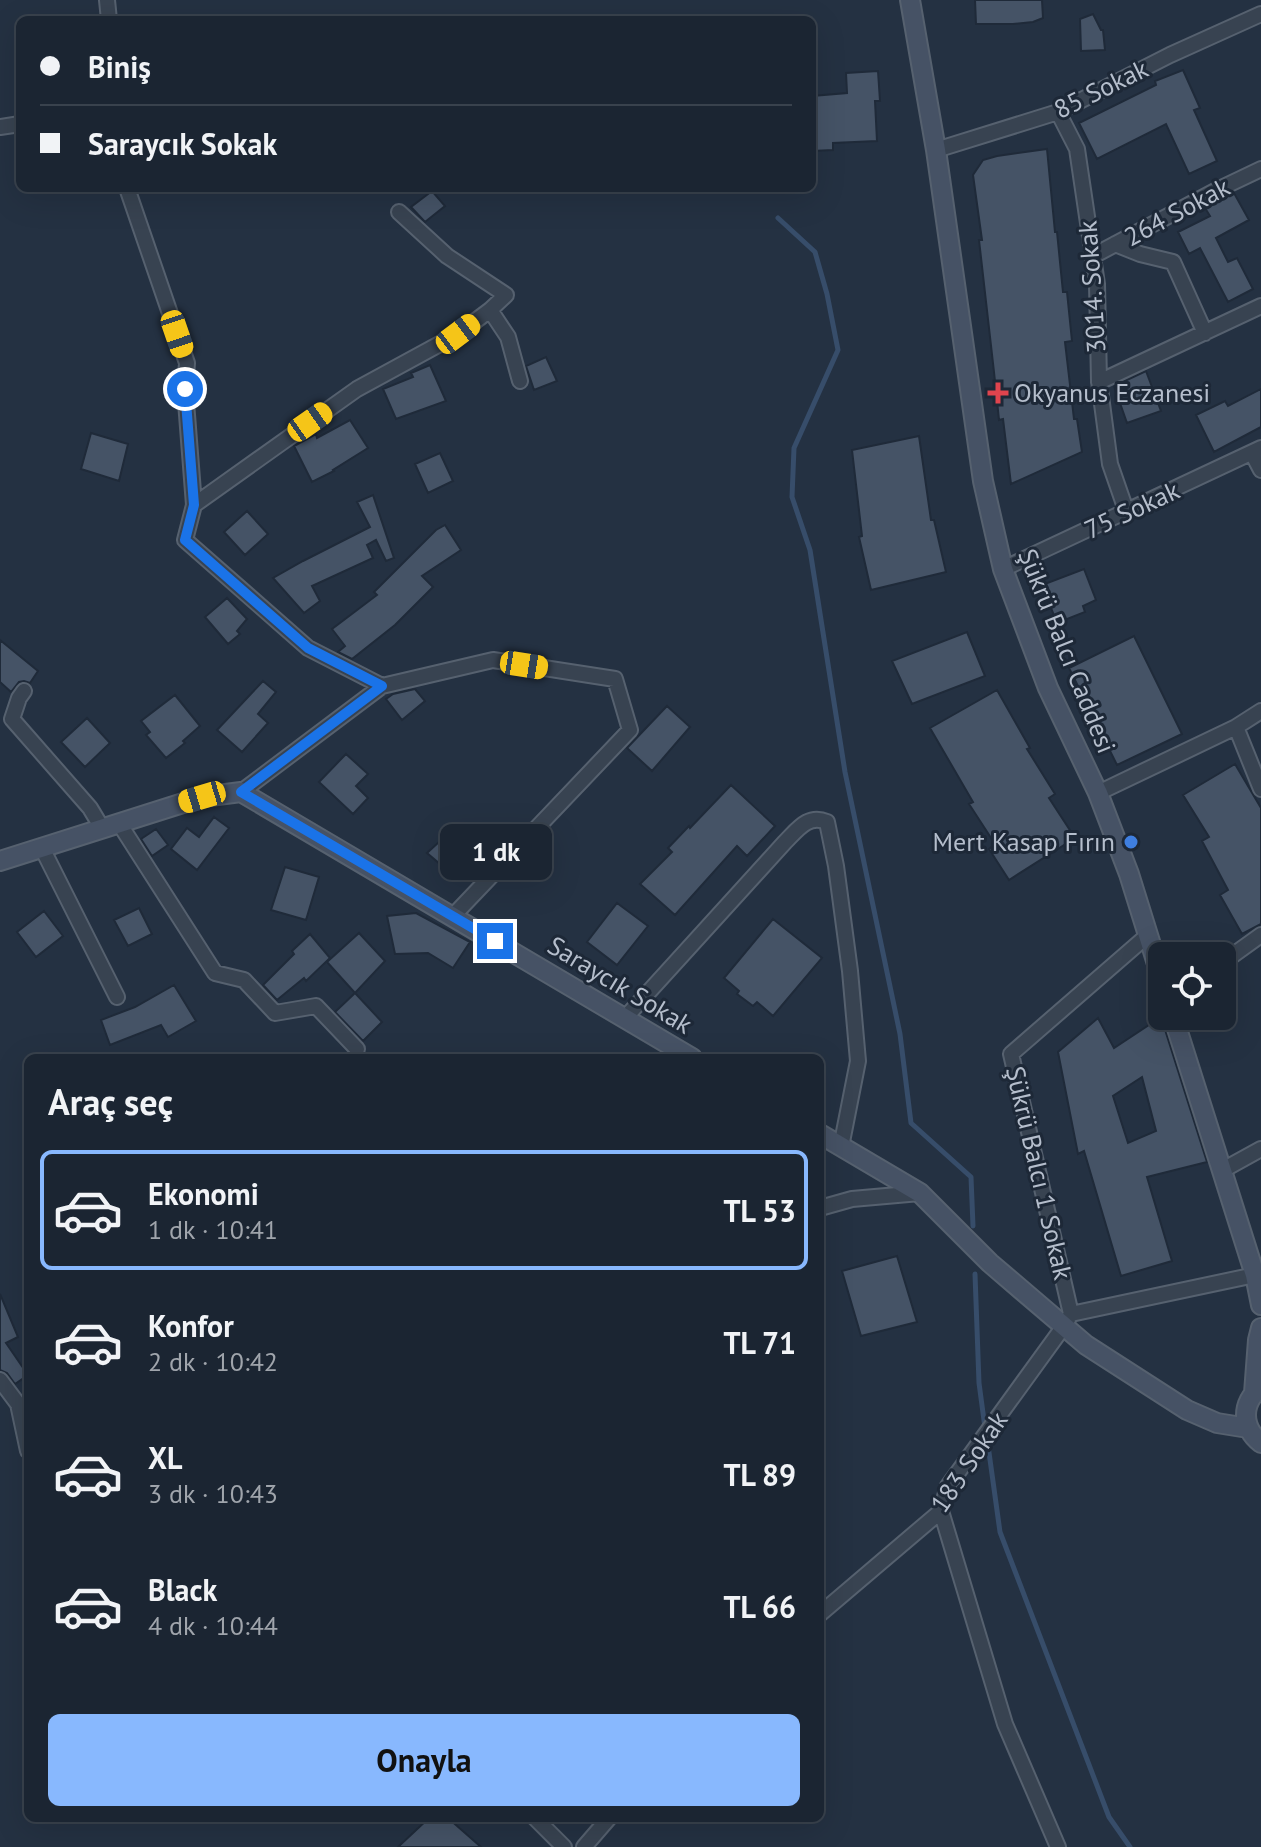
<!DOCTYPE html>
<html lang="tr">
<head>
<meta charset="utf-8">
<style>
	:root { --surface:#1b2532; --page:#242d3a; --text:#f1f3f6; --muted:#a0a5ac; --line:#39424d; --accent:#88b8fe }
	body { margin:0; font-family:"PT Sans",sans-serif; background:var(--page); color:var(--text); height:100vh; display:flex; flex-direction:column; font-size:30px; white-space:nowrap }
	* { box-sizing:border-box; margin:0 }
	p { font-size:26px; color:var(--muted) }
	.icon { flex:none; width:44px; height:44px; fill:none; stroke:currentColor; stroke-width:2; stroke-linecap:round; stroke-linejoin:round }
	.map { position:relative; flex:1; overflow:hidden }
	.details { position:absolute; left:24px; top:1054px; width:800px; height:768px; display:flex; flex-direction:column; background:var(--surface); border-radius:12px; box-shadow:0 8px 32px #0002,0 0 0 2px var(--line) }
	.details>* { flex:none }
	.top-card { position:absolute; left:16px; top:16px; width:800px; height:176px; border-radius:12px; box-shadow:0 8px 32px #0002,0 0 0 2px var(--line); display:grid; align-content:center; height:176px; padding:0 24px; background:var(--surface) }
	.buttons { position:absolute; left:1148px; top:942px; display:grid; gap:16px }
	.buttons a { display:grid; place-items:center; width:88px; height:88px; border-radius:12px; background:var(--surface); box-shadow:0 8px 32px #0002,0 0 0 2px var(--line); font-size:40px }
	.end { position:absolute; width:36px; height:36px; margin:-18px; border:10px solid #1a73e8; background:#fff; box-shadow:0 0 0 4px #fff }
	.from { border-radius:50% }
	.bubble { position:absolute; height:56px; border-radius:12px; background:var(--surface); box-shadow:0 8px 32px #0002,0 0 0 2px var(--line); font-size:26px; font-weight:800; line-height:56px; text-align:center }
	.car { position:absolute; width:24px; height:48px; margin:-24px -12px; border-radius:10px; box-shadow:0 0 6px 2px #0007; background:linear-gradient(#f5c518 24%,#345 0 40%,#f5c518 0 76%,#345 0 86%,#f5c518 0) }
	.top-card b { display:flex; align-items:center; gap:28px; height:76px; font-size:30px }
	.top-card b+b { border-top:2px solid var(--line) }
	.top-card i { width:20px; height:20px; background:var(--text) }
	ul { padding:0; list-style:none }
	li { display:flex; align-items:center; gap:24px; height:120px; margin:0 16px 12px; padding:0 8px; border:4px solid transparent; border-radius:12px }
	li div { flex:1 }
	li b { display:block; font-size:30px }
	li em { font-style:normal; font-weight:800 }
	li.current { border-color:var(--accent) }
	li>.icon { width:72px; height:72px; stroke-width:1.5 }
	h2 { padding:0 24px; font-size:36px; line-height:96px }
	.cta { display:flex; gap:16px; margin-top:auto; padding:16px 24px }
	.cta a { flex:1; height:92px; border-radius:12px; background:var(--accent); color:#111; font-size:32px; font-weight:800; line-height:92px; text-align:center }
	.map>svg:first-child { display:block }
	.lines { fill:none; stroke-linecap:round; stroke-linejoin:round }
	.stream { stroke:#374d6a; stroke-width:5 }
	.building { fill:#455366; stroke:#1f2a39; stroke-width:2; fill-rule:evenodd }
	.street-casing { stroke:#56616f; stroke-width:18 }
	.secondary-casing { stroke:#56616f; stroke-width:22 }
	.street { stroke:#384351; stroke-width:14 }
	.secondary { stroke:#465265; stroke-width:18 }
	.route { stroke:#1a73e8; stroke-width:10 }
	.health-dot { fill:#e0444e; stroke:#1d2837; stroke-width:3 }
	.shop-dot { fill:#3f7fe0; stroke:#1d2837; stroke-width:3 }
	.labels { text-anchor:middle; stroke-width:6; stroke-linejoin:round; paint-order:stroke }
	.street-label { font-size:26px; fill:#b5becc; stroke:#1d2837 }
	.poi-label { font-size:26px; fill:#b5becc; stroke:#1d2837; text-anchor:start }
</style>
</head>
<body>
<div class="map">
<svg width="1261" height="1847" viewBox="0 0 1261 1847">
	<rect width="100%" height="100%" fill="#243142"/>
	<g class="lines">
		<path class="stream" d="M778 218 815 252 827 294 838 350 794 448 792 497 810 550 845 772 900 1034 911 1123 971 1177 973 1226
			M975 1274 979 1383 985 1428
			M987 1438 1000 1532 1109 1817 1130 1847"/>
	</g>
	<path class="building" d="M975 0H1042L1043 18 1033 22 1013 24H976Z
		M1093 14 1101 30H1103L1105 50 1081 51 1080 19Z
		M1183 70 1200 108 1194 110 1217 161 1189 174 1166 124 1097 159 1079 123 1156 85 1155 81Z
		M878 71 880 101H875L877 141 833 143V150L812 151V96L847 93 846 73Z
		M1047 149 1055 232H1057L1063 292H1067L1072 341 1065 342 1074 419H1077L1082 452 1011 484 1003 419 999 420 994 372 979 240H982L973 175 983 160 997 156Z
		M432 191 445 206 425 222 411 207Z
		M1234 193 1249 220 1216 238 1228 262 1237 258 1253 289 1228 302 1200 248 1189 254 1178 232 1210 216 1205 208Z
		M546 357 557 381 534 390 526 366Z
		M430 365 446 401 396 419 383 389 413 377 411 373Z
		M1146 371 1161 411 1127 423 1114 386Z
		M1261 389V427L1214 452 1196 415 1225 401 1228 406Z
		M350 420 368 448 333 470 334 471 312 482 294 446 316 434 317 438Z
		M91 433 128 444 119 481 81 469Z
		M919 436 931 520H934L946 572 871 590 859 537 862 536 852 450Z
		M440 453 453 481 428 493 415 464Z
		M373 495 394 558 386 561 376 540 367 545 373 558 312 586 320 601 304 613 273 578 303 561 370 527 357 502Z
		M247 511 268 534 245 555 224 532Z
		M445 525 461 550 422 576 433 587 395 625 352 659 338 652 345 646 332 629 377 595 374 592 436 530Z
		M1084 569 1096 600 1083 606 1085 612 1057 623 1042 585Z
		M227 598 247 619 237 631 240 634 228 644 205 617Z
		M967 632 985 676 912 704 892 661Z
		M1134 636 1182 734 1117 765 1069 668Z
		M0 640 38 671 30 683 24 681 19 682 11 692 0 682Z
		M263 681 276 692 258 714 268 723 242 752 217 730Z
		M415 689 425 701 402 720 386 699 393 694Z
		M997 690 1030 748 1027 749 1055 794 1049 798 1075 838 1009 880 989 849 995 844 969 804 973 802 930 728Z
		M175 695 200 726 183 741 185 743 166 758 146 735 150 732 141 721Z
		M667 706 690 727 652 771 627 748Z
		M87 718 110 743 85 767 61 742Z
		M346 754 368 774 356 786 368 798 353 814 319 782Z
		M1235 764 1261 808V924L1242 934 1220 895 1228 890 1202 841 1209 837 1183 795Z
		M731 785 775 826 747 856 737 846 675 915 640 884 672 852 668 848 689 826 690 828Z
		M214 817 229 828 197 870 171 849 187 828 199 837Z
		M156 829 168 845 152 856 141 839Z
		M440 841 452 851 440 864 427 853Z
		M285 867 319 877 306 920 271 910Z
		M617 903 648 926 617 965 587 942Z
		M139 908 152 934 128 946 114 920Z
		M44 911 63 936 36 957 17 932Z
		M416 913 470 942 453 968 428 953 395 954 387 916Z
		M773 919 822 958 773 1016 757 1002 753 1006 737 994 739 991 724 978Z
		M359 933 385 961 355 993 327 962Z
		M310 934 330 958 306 981 304 978 277 1000 263 985 294 954 292 951Z
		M174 985 196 1021 168 1037 161 1025 110 1045 101 1020 135 1007Z
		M355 993 382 1022 363 1041 335 1012Z
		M1161 1017 1207 1162 1147 1177 1172 1261 1121 1276 1084 1151 1078 1154 1058 1052 1098 1018 1114 1048ZM1142 1077 1156 1131 1128 1143 1113 1096Z
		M897 1256 917 1322 861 1336 842 1271Z
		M0 1294 18 1337 6 1343 28 1375 15 1384 7 1373 0 1370Z
		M429 1818H448L481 1847H398Z"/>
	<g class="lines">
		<defs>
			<path id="street" d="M107 0 109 20
				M1058 112 1077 149 1097 284 1099 381 1110 464 1127 513
				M0 127 20 124
				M936 150 1058 112 1170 55 1261 14
				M127 188 187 363 185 389 194 505 185 540 308 648 382 686 241 792
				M1115 244 1140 254 1173 262 1205 333
				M1093 256 1217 190 1261 169
				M490 310 508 337 520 381
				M1099 382 1261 306
				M1252 453 1261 470
				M194 505 357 389 458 334 490 310 506 295 447 256 399 212
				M1003 569 1261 448
				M382 686 493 660 615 679 630 730 453 916
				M24 691 19 698 12 719 90 808 102 828
				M1236 727 1261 789
				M1098 793 1236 727 1261 711
				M119 823 215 973 244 980 275 1013 316 1006 357 1049
				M42 848 117 997
				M1222 963 1261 935
				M625 1018 785 842C798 829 808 814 827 822L836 866 850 971 858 1061 841 1147
				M1221 1171 1261 1149
				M820 1208 852 1199 920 1193
				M1071 1314 1255 1275
				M0 1380 18 1404 28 1451
				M941 1511 1005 1724 1058 1847
				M820 1614 941 1511 948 1486 1064 1326 1071 1314 1011 1054 1148 935
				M535 1818 564 1847
				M584 1847 609 1818"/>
			<path id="secondary" d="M910 0 936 150 983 481 1003 569 1048 688 1098 793 1129 874 1162 980
				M0 861 202 797 241 792 692 1058
				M1173 1016 1255 1275 1261 1305
				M820 1134 920 1193 990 1263 1086 1345 1187 1410 1217 1423 1248 1428
				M1261 1387C1241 1403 1241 1427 1261 1443
				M1254 1393 1258 1340 1261 1328"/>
		</defs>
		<use href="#street" class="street-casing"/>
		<use href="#secondary" class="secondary-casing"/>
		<use href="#street" class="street"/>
		<use href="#secondary" class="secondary"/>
	</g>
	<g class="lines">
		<path class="route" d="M185 389 194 505 185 540 308 648 382 686 241 792 495 941"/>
	</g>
	<path class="health-dot" d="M994 381h8v8h8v8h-8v8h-8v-8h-8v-8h8z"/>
	<circle class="shop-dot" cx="1131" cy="842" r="8"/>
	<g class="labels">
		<g class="street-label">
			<text transform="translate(1101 89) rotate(-26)" y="9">85 Sokak</text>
			<text transform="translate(1177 212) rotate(-28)" y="9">264 Sokak</text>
			<text transform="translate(1092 287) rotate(-94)" y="9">3014. Sokak</text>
			<text transform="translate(1132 510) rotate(-25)" y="9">75 Sokak</text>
			<text transform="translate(1067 651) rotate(68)" y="9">Şükrü Balcı Caddesi</text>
			<text transform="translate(620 985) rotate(31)" y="9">Saraycık Sokak</text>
			<text transform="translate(1039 1173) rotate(77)" y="9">Şükrü Balcı 1 Sokak</text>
			<text transform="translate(969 1462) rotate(-56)" y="9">183 Sokak</text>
		</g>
		<g class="poi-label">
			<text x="1014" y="402">Okyanus Eczanesi</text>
			<text x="1115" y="851" text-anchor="end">Mert Kasap Fırın</text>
		</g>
	</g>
</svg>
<div class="buttons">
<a><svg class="icon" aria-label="locate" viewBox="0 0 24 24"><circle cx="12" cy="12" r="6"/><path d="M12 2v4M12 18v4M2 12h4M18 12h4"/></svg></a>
</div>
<i class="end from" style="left:185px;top:389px"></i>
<i class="end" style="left:495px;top:941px"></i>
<div class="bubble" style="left:440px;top:824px;width:112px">1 dk</div>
<i class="car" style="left:177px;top:334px;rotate:161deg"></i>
<i class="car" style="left:458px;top:334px;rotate:53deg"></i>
<i class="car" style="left:310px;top:422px;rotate:55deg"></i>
<i class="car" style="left:524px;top:665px;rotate:99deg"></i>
<i class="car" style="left:202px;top:797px;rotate:253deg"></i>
<div class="top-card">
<b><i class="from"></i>Biniş</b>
<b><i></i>Saraycık Sokak</b>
</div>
<section class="details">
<h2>Araç seç</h2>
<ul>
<li class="current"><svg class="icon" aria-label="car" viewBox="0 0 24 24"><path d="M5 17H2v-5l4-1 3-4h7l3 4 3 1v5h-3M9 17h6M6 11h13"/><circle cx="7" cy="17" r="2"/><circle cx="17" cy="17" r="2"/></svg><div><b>Ekonomi</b><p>1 dk · 10:41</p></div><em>TL 53</em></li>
<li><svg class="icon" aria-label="car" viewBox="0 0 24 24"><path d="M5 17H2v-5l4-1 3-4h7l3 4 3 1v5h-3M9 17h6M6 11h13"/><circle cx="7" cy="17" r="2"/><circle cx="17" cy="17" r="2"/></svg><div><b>Konfor</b><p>2 dk · 10:42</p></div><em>TL 71</em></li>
<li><svg class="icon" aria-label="car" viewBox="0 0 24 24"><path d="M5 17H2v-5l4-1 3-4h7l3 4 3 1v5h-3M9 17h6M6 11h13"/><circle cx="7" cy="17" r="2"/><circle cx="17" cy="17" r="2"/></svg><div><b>XL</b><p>3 dk · 10:43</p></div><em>TL 89</em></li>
<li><svg class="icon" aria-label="car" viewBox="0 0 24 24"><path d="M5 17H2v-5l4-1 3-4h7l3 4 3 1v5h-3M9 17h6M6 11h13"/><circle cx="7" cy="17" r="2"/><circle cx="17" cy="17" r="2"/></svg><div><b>Black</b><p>4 dk · 10:44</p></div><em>TL 66</em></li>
</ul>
<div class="cta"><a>Onayla</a></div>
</section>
</div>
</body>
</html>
